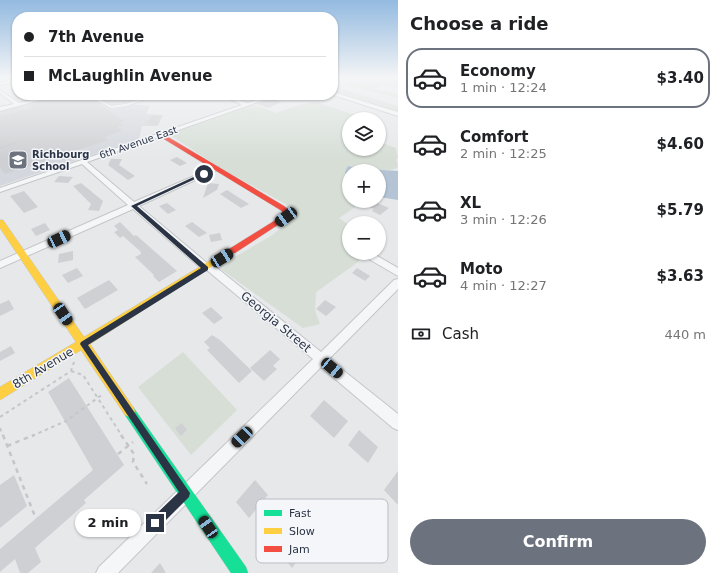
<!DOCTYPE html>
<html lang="en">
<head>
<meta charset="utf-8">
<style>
	:root { --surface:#fff; --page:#f6f6f6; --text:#202124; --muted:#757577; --line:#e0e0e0; --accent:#6c737f }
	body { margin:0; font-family:"DejaVu Sans",sans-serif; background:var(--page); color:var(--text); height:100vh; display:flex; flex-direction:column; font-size:15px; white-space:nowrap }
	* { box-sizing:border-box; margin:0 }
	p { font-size:13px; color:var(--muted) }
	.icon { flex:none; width:22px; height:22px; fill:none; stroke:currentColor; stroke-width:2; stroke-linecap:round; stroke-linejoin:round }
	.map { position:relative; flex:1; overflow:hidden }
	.side { display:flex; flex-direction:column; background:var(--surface); width:320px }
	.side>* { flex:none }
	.guide { position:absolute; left:12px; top:12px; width:326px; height:88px; border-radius:16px; box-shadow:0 1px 3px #0004; display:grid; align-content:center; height:88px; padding:0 12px; background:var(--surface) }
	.fabs { position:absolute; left:342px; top:112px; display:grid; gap:8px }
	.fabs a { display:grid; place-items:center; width:44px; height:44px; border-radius:50%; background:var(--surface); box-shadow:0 1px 3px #0004; font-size:20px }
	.end { position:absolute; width:18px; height:18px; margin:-9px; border:5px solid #2b3445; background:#fff; box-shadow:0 0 0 2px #fff }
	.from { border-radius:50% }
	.bubble { position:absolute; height:28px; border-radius:14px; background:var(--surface); box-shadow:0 1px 3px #0004; font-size:13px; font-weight:600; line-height:28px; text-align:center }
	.car { position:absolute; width:12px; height:24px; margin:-12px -6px; border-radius:5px; box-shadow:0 0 3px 1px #0007; background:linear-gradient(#222 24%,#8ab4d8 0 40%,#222 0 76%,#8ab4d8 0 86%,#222 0) }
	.guide b { display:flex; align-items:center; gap:14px; height:38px; font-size:15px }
	.guide b+b { border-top:1px solid var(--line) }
	.guide i { width:10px; height:10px; background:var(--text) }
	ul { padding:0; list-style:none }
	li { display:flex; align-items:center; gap:12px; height:60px; margin:0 8px 6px; padding:0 4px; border:2px solid transparent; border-radius:16px }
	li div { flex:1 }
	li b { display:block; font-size:15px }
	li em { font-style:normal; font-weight:600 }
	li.selected { border-color:var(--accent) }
	li>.icon { width:36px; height:36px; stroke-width:1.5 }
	h2 { padding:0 12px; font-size:18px; line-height:48px }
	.pay { display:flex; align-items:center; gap:10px; height:44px; padding:0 12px; font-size:15px }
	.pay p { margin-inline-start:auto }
	.cta { display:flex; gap:8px; margin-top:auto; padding:8px 12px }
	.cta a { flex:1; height:46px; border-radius:24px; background:var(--accent); color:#fff; font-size:16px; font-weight:600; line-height:46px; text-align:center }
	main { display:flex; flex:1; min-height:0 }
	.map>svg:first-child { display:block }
	.built { fill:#d4d7dd }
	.green { fill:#d6ded6 }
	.water { fill:#b4c4d5 }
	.building { fill:#ced0d3 }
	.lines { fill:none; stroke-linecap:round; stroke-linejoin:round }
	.lane-casing { stroke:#c4c6c8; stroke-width:1 }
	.street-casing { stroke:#c4c6c8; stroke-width:2 }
	.fast-casing { stroke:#c4c6c8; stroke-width:1 }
	.slow-casing { stroke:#c4c6c8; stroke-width:1 }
	.jam-casing { stroke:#c4c6c8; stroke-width:1 }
	.path-far2 { stroke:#c5c6ca; stroke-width:1; stroke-dasharray:1.5 1.5; stroke-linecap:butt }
	.path-far1 { stroke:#c5c6ca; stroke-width:2; stroke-dasharray:3.5 3.5; stroke-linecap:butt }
	.path { stroke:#c5c6ca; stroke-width:2.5; stroke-dasharray:4.5 4.5; stroke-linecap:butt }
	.lane { fill:#f5f6f7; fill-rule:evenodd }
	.street { fill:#f5f6f7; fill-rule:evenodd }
	.fast { fill:#16e098; fill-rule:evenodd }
	.slow { fill:#ffcf43; fill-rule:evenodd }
	.jam { fill:#f24e42; fill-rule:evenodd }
	.route { fill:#2b3445 }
	.labels { text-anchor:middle; stroke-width:3; stroke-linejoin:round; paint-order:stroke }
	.far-street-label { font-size:10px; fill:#2b3445; stroke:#f4f6f9 }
	.far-poi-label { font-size:10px; font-weight:bold; fill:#2b3445; stroke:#f4f6f9; text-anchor:start }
	.street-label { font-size:12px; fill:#2b3445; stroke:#f4f6f9 }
	.key { fill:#f4f6f9; stroke:#b8bcc3; stroke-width:1 }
	.key-label { font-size:11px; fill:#2b3445 }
</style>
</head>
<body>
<main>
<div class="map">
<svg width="398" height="573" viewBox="0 0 398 573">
	<rect width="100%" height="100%" fill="#e6e8ea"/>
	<path class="built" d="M66 95H163L132 104 150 106 146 114 163 115 158 126H142L139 139 0 186V111Z"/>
	<path class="green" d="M391 77H398V88L382 85 375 89 398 94V98L347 85 346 83 370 80 387 81Z
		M333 86 398 106V111L333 91Z
		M317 102 355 115 378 119H349V149H379V142L396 148 398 158 396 159 398 167C388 174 360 167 348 166L349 201H364L339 218 349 225V253H360L365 256 354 265 316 292 315 311 320 324 303 328 222 270 233 258 271 236 296 217 289 206 217 166 169 134 253 104 276 113 299 105Z
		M183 352 237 410 191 455 138 387Z"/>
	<path class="water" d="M348 166 366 169 398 171V200L379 197V171H349V182L345 172Z"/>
	<path class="building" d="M68 95H84L94 101 124 121 119 123 123 125 117 127 122 131 104 137 108 140 5 174 0 168V116L33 108 29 105Z
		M272 99 282 102 268 108 257 104Z
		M152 115 161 116 157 125 147 124Z
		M177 157 187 163 180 166 170 160Z
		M111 159H122L119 165 135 176 128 180 108 165Z
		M59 176 73 177 68 183 54 182Z
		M81 183 103 201 99 211 88 210 91 204 73 186Z
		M208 183 219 184 217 190 203 198Z
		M227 190 249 204 241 208 220 194Z
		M24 191 38 207 24 213 10 196Z
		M357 201H373L389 208 380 215 372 211 374 209Z
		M167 203 176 210 168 214 159 206Z
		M120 222 134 236 136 235 177 271 159 282 153 276 154 275 135 257 141 254 140 251 123 236 120 238 114 232 118 230 114 226Z
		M192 222 207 233 199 237 185 226Z
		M45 223 50 230 36 236 31 229Z
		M220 233 222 240 211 242 209 235Z
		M73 251V260L58 263 59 254Z
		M77 268 83 276 68 283 62 275Z
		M357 268 370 276 365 281 352 273Z
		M109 280 118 290 85 309 77 298Z
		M9 300 14 309 0 316V304Z
		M325 300 336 307 326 316 316 309Z
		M211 307 223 318 214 324 202 313Z
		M212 335 220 340 252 371 239 383 207 350 210 348 204 342Z
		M11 346 15 353 0 361V352Z
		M270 350 280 359 273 366 277 369 264 381 250 368Z
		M69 378 124 465 84 500 86 503 35 548 41 562 28 573H20L15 559 0 572V549L93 470 48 392Z
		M324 400 348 421 334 438 310 416Z
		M182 423 187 430 181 436 175 428Z
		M359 430 378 447 368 463 348 445Z
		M398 471V505L384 490Z
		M14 475 27 506 0 528V485Z
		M255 480 268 495 249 518 236 502Z
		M291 516 312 540 292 568 271 542Z
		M160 563 166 573H151Z"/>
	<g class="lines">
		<defs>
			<path id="lane" d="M88 95H91L111 106 125 104 154 95H157L126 106 111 108Z"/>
			<path id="street" d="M17 79V81L0 85V83Z
				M0 90 19 103 51 95H59L0 111V107L14 104 0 93Z
				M333 92 398 112V116L333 95Z
				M222 95H228L247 103 271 95H278L87 162 134 202 215 167H219V169L139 206 207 263 212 264 321 352 394 280 398 279V289L329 359 398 414V430L393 428 321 367 118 573H96L99 567 313 359 208 271 203 270 133 209 0 268V261L128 205 82 164 0 192V188L242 105Z
				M360 253H372L398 268V276L362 255Z"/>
			<path id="fast" d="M129 405 133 407 246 567 248 573H231L125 415 123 411 125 407Z"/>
			<path id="slow" d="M0 220H3L84 337 229 249 232 248 236 251 90 344 133 407 135 411 133 415 129 417 125 415 81 350 0 400V387L76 342 0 228Z"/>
			<path id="jam" d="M159 134H163L284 206 290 211V217L235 253H229L228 251 229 249 282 216V211L159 136Z"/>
		</defs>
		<use href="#lane" class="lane-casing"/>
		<use href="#street" class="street-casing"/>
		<use href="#fast" class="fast-casing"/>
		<use href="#slow" class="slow-casing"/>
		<use href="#jam" class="jam-casing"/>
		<path class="path-far2" d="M0 148 15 143"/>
		<path class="path-far1" d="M71 371 83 375 122 436
			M0 417 71 371 74 362
			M0 428 3 436
			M32 436 66 421 103 394"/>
		<path class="path" d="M3 435 36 519
			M121 435 134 454 133 462 147 484
			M7 446 34 435
			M118 454 133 442"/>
		<use href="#lane" class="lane"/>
		<use href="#street" class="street"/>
		<use href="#fast" class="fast"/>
		<use href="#slow" class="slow"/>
		<use href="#jam" class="jam"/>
	</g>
	<linearGradient id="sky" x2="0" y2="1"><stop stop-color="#93bae0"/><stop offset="0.49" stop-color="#f4f5f6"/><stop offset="1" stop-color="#f4f5f6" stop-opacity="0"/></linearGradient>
	<rect width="398" height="158" fill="url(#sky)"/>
	<path class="route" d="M202 173 206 174 137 206 208 267V270L88 345 190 493 189 497 159 527 155 528 151 527 150 523 151 519 179 492 80 344 81 342 201 268 131 206Z"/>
	<defs>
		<symbol id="school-square" viewBox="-11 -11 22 22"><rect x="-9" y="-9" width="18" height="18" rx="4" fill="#6c737f" stroke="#f4f6f9"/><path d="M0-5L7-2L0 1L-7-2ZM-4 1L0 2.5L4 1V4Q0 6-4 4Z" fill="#fff"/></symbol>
	</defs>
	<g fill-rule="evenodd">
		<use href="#school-square" x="7" y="149" width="22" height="22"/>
	</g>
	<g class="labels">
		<g class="far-street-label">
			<text transform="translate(138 142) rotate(-19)" y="4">6th Avenue East</text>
		</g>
		<g class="far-poi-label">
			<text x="32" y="158">Richbourg<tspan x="32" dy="12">School</tspan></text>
		</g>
		<g class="street-label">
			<text transform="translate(276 322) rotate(40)" y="4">Georgia Street</text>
			<text transform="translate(43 368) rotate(-31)" y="4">8th Avenue</text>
		</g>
	</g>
	<rect x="256" y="499" width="132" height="64" rx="6" class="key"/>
	<rect x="264" y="510" width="18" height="6" fill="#16e098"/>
	<rect x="264" y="528" width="18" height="6" fill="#ffcf43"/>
	<rect x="264" y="546" width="18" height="6" fill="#f24e42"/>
	<g class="key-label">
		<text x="289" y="517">Fast</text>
		<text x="289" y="535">Slow</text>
		<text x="289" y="553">Jam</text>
	</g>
</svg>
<div class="fabs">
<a><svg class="icon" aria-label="layers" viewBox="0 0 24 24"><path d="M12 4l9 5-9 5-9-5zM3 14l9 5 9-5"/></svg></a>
<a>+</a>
<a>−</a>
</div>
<i class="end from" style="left:204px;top:174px"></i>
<i class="end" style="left:155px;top:523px"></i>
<div class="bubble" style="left:75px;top:509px;width:66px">2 min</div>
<i class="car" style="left:286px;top:217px;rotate:234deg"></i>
<i class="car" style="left:59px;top:239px;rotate:65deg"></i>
<i class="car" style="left:222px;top:258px;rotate:58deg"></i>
<i class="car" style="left:63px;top:314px;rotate:146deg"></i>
<i class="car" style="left:332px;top:368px;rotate:130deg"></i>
<i class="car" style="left:242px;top:437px;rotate:226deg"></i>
<i class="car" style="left:208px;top:527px;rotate:326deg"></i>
<div class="guide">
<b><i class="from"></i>7th Avenue</b>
<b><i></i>McLaughlin Avenue</b>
</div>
</div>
<section class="side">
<h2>Choose a ride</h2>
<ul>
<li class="selected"><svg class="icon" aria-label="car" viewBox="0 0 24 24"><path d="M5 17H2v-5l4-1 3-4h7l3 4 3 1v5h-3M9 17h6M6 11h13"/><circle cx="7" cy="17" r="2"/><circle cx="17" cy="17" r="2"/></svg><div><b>Economy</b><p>1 min · 12:24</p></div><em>$3.40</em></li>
<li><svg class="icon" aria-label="car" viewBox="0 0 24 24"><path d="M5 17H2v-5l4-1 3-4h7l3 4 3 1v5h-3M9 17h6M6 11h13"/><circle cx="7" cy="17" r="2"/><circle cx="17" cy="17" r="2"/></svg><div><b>Comfort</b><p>2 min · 12:25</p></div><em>$4.60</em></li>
<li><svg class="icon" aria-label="car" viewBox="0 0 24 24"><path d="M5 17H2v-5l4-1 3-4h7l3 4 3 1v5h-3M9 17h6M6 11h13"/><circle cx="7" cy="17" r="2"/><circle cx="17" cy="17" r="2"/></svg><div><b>XL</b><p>3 min · 12:26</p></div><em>$5.79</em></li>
<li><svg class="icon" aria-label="car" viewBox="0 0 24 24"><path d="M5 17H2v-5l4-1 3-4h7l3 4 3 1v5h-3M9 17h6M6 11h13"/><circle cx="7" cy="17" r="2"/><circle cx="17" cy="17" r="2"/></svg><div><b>Moto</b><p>4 min · 12:27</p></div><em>$3.63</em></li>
</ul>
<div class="pay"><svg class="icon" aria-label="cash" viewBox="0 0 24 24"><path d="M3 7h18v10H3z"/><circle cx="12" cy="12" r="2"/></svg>Cash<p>440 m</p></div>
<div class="cta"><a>Confirm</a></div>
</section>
</main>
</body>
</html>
